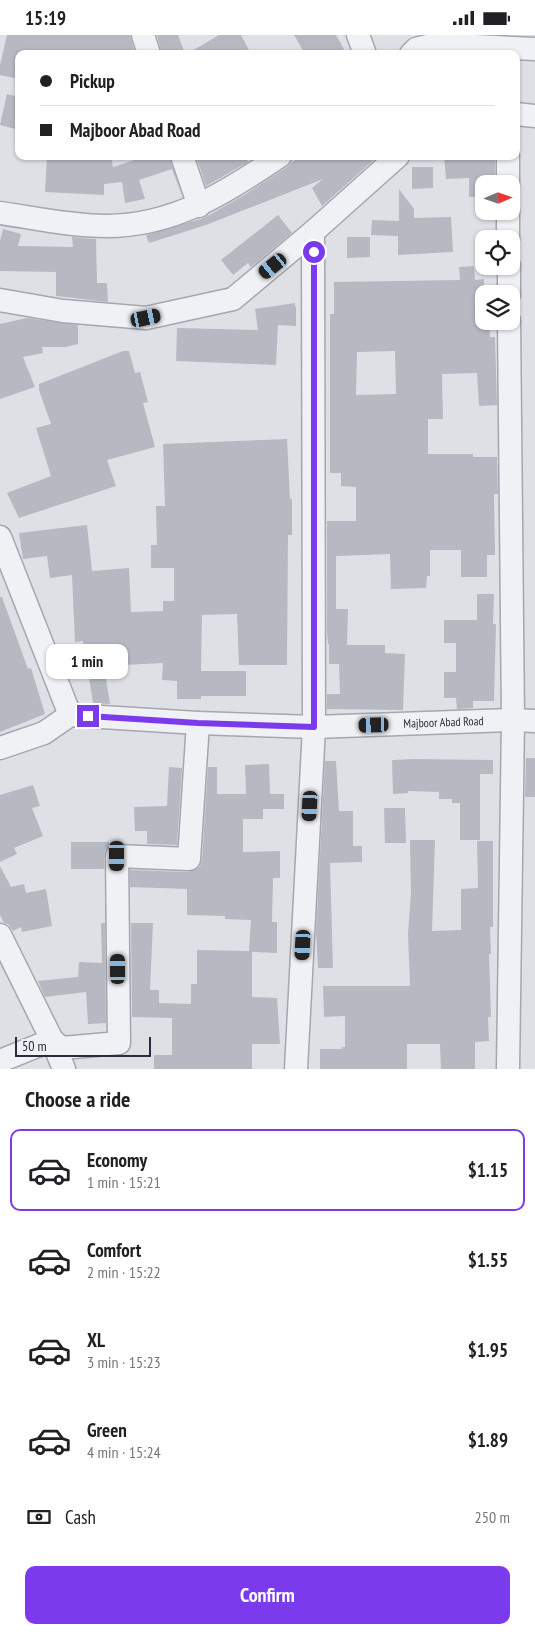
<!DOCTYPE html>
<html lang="en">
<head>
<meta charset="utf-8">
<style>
	:root { --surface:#fff; --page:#f6f6f6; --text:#202124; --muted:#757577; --line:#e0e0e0; --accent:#7c3aed }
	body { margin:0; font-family:"PT Sans Narrow",sans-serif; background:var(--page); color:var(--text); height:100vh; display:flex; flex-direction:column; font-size:19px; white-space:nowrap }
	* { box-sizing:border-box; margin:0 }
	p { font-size:16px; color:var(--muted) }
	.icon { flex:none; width:28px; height:28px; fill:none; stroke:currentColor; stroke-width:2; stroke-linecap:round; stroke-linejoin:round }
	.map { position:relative; height:1034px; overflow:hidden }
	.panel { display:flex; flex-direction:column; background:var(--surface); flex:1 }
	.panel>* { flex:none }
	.banner { position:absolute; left:15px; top:15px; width:505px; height:110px; border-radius:10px; box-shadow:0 1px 4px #0004; display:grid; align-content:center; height:110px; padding:0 25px; background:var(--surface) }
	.needle { width:32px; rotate:88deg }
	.controls { position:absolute; left:475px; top:140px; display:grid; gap:10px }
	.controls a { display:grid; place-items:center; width:45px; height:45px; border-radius:10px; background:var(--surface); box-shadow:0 1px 4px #0004; font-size:25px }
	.scale { position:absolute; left:15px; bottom:12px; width:136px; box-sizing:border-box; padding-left:5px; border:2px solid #292d3b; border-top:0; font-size:14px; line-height:18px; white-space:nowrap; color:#292d3b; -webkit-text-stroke:4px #edeff4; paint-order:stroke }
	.end { position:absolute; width:22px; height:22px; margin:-11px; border:6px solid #7c3aed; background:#fff; box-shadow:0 0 0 2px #fff }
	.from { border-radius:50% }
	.bubble { position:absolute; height:35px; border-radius:10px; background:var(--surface); box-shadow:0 1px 4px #0004; font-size:16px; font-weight:700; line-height:35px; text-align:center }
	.car { position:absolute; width:15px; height:30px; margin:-15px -8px; border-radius:6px; box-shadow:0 0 4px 1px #0007; background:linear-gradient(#222 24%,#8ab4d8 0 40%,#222 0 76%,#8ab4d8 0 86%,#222 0) }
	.banner b { display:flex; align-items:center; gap:18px; height:48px; font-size:19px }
	.banner b+b { border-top:1px solid var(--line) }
	.banner i { width:12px; height:12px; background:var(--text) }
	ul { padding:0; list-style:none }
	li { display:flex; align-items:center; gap:15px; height:82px; margin:0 10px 8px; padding:0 15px; border:2px solid transparent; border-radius:10px }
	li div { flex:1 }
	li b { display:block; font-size:19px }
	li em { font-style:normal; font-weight:700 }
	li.selected { border-color:var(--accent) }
	li>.icon { width:45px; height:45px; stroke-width:1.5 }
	h2 { padding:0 25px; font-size:22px; line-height:60px }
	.pay { display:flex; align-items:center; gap:12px; height:55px; padding:0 25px; font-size:19px }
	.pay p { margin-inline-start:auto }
	.action { display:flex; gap:10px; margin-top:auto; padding:10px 25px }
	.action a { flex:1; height:58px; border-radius:10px; background:var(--accent); color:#fff; font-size:20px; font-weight:700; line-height:58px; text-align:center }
	.status { display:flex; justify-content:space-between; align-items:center; height:35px; padding:0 25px; background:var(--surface); direction:ltr }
	.status svg { height:14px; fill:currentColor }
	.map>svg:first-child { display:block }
	.building { fill:#b6b9c2; fill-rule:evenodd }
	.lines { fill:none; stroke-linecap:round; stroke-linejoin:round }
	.street-casing { stroke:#a4a7af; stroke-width:25 }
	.street { stroke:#f0f1f4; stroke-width:22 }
	.route { stroke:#7c3aed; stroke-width:6 }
	.labels { text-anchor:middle; stroke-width:4.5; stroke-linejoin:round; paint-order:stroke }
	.street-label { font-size:12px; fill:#292d3b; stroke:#edeff4 }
</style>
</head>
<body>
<div class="status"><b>15:19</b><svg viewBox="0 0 49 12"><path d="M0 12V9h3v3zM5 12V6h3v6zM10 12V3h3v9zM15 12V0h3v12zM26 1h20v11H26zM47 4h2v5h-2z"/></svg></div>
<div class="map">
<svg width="535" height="1034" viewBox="0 0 535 1034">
	<rect width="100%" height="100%" fill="#dee0e6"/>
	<path class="building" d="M7 0H130L135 19H19V44L0 40V30Z
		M157 0H178L185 19H162Z
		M219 0H241L251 19H187Z
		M294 0H336L344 14 335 19H305Z
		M7 59 19 62V95L0 90Z
		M47 121H111L113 132 147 121H169L182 162 172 134 139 145 145 164 125 168 122 147 104 149V160L45 157Z
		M196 121H246L248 127 206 151Z
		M303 121H375L376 123 322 171 312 153 323 144 206 190 149 208 146 200 204 183 246 159 287 132 292 127Z
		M444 121H495V149H484V162H469V143L446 144Z
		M412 132H433V153L412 154Z
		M399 154 414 174V183L451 182 453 217 398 220V201L371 200 372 185 399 186Z
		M278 180 292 198 251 232 248 228 233 240 221 225Z
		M3 194 21 199 18 211 73 212 72 202 96 204 97 248H107L108 267 56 261V237L0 236V206Z
		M347 202H370V222L347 223Z
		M474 231 475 245 484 244V286H489L490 302H495L497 370 479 371 477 338 442 339 443 384H428V419H473V422H497L498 459H494L495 520H487V542H461V515H430V541H427L426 553 391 554 390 519 336 521V574H348L347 610H385V618L405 619 403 675 327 674V659H340L339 629H329V609H328L327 597V486H356V452L341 451V438H330V279H334V247L460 245 459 232ZM395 316 396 359 356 360 357 317Z
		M295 268V271L296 272V291L278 290 276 330 176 326 177 293 258 295 255 274Z
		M27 283 78 290V309L66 312H42L43 318 23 322 35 352 0 364V289Z
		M123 316H129L135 338 140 337 148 367 143 368 155 412 107 425 116 451 19 483 7 458 51 441 36 393 51 389 39 355V349Z
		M287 404 290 464H292V500H288L287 630H239L237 579 202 580 201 636H246V661H201V664H177V646L162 645 163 628 104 631 110 669 93 668 83 606 75 607 72 540 50 543 47 521 23 524 19 498 87 490 92 536 129 533 131 577 163 576V566H174V533H151V510H157L156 471H165L163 409Z
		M477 559H494L493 589H496L494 666H473V673L457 674 456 663H444V637H456V608H444V585H477Z
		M0 562H2L28 634 31 633 45 679 0 697Z
		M526 723H535V762H525Z
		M414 724 493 725V739H480V805H460V768H452V764H439V757L408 756V758L393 759 392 725Z
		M325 726H336L339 776H353V811H362V827L330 828 333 933H318L316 897Z
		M269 729 270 759H284V774H263V784H243V817L280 816V843H273L272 887H277V918L252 917V962L277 963 280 1009H252V1034H154V1020H172V983L132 982 131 888H153L150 955H159V968L191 969V949H197V915L249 916 251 885 225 884V881L187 880V854L130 852V835L188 837 195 835 200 831 202 825 208 732H217V759H246L245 730Z
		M169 732 182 733 177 810 147 809V796H135L134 772 167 771Z
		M33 750 40 771 32 773 43 801 14 813 17 819 0 827V760Z
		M384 773H405L406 808H385Z
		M410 805H435L432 896 461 895V854L478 853 477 806H493V892H490L491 919H489L491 982H488L489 1006 475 1007V1034H441L440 1009H407V1034H320V1014H342V1012H345V981L324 982 323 951H410L408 898 411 859Z
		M71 807H109V811L105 815 104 821V834H71Z
		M0 831 11 852 24 849 26 858 46 854 52 891 22 897 21 892 13 896 8 889 4 888 0 880Z
		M101 888H105L106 988 88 989 86 957 45 962 38 946 78 942 79 927 102 928Z"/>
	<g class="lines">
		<defs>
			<g id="street">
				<path d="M143 0 149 19"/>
				<path d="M358 0 365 19"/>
				<path d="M411 19 416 14 435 9 535 14"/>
				<path d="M516 79 535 81"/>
				<path d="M182 121 199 171"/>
				<path d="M508 121V149"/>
				<path d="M508 176V204"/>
				<path d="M0 178C35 183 71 191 106 191 173 191 226 158 280 121"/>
				<path d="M509 231V259"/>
				<path d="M0 265 63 276 146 283 233 264 313 197 398 121"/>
				<path d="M0 502 70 680"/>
				<path id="s1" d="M0 713 44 698 70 680 198 688 314 692 513 685 535 686"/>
				<path d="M0 900 52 1005 64 1034"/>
				<path d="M0 1026 52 1005 62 1013 119 1008 117 821 189 824 198 688"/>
				<path d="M296 1034 314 692 313 197"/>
				<path d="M508 1034 513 685 509 286"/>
			</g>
		</defs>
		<use href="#street" class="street-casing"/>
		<use href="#street" class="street"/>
	</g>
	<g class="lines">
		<path class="route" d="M88 681 198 688 314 692V217"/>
	</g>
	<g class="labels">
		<g class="street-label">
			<text dy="4" stroke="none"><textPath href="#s1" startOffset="452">Majboor Abad Road</textPath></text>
		</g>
	</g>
</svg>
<div class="controls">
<a><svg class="needle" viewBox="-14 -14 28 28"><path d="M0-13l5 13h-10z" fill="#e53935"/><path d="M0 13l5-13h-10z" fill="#757577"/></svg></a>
<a><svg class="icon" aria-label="locate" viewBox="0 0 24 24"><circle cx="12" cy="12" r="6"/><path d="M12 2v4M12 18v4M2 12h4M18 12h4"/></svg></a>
<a><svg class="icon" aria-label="layers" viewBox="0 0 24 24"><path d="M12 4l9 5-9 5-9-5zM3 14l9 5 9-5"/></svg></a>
</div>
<div class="scale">50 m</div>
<i class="end from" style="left:314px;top:217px"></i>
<i class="end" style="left:88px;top:681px"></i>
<div class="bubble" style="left:46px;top:609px;width:82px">1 min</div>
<i class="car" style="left:273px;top:231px;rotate:231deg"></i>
<i class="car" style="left:146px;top:283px;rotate:78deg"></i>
<i class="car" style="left:374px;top:690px;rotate:268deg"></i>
<i class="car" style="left:310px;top:771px;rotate:183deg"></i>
<i class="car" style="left:117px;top:821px;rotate:180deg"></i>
<i class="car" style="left:303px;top:910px;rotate:183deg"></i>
<i class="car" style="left:118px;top:934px;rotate:0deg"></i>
<div class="banner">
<b><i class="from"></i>Pickup</b>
<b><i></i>Majboor Abad Road</b>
</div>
</div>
<section class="panel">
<h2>Choose a ride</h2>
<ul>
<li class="selected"><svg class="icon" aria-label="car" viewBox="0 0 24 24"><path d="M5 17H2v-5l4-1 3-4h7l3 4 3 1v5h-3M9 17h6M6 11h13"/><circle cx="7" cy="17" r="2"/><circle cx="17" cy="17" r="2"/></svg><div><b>Economy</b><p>1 min · 15:21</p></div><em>$1.15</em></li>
<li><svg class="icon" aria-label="car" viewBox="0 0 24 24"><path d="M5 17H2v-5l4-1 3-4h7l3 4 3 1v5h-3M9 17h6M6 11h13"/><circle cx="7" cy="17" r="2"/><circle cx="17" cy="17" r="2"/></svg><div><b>Comfort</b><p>2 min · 15:22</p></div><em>$1.55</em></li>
<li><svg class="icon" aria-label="car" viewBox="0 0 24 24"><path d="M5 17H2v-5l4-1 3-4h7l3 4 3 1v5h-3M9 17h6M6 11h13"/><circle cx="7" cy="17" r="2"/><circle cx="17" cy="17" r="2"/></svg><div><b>XL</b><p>3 min · 15:23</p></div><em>$1.95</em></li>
<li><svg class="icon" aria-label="car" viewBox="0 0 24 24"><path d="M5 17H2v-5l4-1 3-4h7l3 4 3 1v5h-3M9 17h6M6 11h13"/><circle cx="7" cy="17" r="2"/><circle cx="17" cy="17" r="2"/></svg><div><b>Green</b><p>4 min · 15:24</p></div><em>$1.89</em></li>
</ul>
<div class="pay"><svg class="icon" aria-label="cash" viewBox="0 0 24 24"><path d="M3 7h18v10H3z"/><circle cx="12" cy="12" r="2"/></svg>Cash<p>250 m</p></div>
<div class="action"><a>Confirm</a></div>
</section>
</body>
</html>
